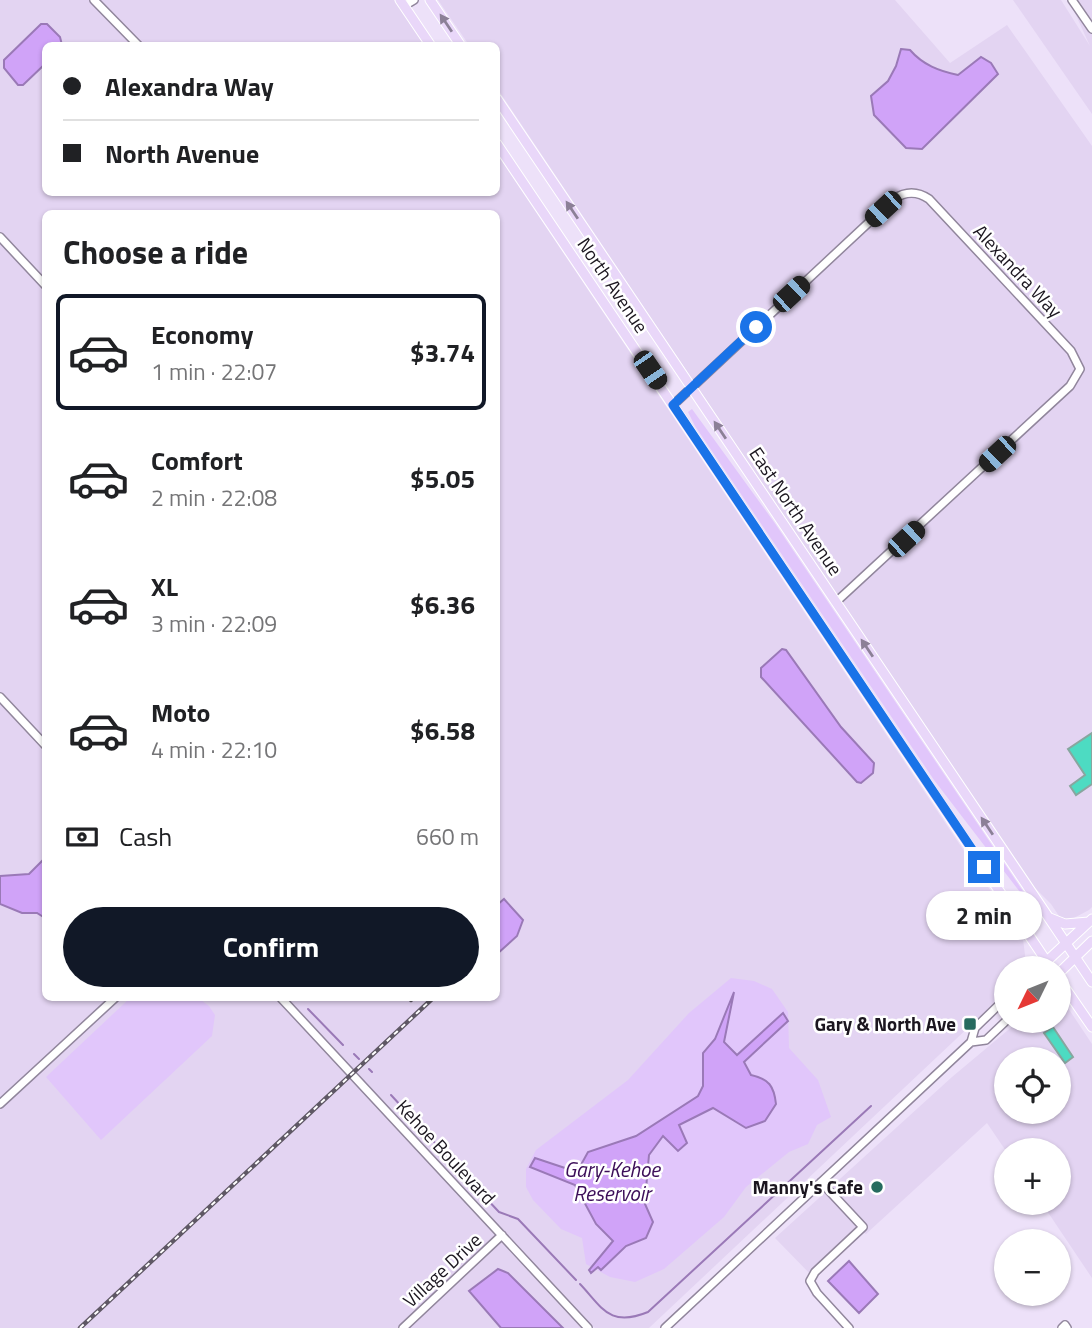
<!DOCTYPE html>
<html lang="en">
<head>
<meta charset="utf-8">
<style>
	:root { --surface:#fff; --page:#f6f6f6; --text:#202124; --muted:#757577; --line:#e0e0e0; --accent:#111827 }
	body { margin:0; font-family:"Titillium Web",sans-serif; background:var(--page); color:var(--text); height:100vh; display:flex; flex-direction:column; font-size:26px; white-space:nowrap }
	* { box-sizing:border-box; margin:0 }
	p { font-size:23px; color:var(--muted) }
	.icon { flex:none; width:38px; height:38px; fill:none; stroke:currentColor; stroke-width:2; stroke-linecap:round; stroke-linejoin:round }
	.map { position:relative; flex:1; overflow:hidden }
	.panel { position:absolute; left:42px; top:210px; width:458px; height:791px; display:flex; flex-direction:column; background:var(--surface); border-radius:10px; box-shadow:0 2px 5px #0004 }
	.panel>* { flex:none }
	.banner { position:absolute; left:42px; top:42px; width:458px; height:154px; border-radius:10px; box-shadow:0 2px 5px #0004; display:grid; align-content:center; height:154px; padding:0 21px; background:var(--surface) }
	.needle { width:46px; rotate:227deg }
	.buttons { position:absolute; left:994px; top:956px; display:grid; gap:14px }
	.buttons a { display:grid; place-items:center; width:77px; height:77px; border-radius:50%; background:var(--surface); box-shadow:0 2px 5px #0004; font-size:35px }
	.end { position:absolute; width:32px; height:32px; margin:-16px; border:9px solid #1a73e8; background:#fff; box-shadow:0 0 0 4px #fff }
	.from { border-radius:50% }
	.bubble { position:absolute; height:49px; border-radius:24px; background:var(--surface); box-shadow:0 2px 5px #0004; font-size:23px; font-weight:700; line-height:49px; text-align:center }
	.car { position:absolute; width:21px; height:42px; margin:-21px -10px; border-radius:9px; box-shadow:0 0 5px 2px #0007; background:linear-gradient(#222 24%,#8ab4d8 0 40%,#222 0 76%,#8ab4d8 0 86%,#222 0) }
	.banner b { display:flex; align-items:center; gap:24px; height:66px; font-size:26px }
	.banner b+b { border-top:2px solid var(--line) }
	.banner i { width:18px; height:18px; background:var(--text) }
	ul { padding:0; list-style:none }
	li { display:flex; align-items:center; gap:21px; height:116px; margin:0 14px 10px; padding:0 7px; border:4px solid transparent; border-radius:10px }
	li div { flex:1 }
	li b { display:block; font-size:26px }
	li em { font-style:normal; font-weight:700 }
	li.active { border-color:var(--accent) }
	li>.icon { width:63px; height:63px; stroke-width:1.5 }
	h2 { padding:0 21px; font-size:32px; line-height:84px }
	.pay { display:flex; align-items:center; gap:18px; height:77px; padding:0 21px; font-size:26px }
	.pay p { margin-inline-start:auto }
	.action { display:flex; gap:14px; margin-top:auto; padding:14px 21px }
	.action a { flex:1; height:80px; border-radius:42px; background:var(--accent); color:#fff; font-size:28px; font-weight:700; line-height:80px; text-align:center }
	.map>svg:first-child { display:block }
	.built { fill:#e3d4f2; fill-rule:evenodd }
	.green { fill:#e1c6fb }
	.water { fill:#d0a3f8; stroke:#9a79b7; stroke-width:2 }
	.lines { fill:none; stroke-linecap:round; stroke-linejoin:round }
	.stream { stroke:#9a79b7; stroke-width:2 }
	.building { fill:#4ddbc2; stroke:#88a69f; stroke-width:2 }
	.minor-casing { stroke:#91869c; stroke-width:10 }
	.major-casing { stroke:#fff; stroke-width:11 }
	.minor { stroke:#fff; stroke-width:7 }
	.major { stroke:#e9d7f9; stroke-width:9 }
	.rail-casing { stroke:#5f5865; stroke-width:4.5 }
	.rail { stroke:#fff; stroke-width:2; stroke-dasharray:5; stroke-linecap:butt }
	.oneway { fill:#8c8097 }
	.route { stroke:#1a73e8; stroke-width:9 }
	.poi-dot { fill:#266b5f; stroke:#fff; stroke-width:2.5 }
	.labels { text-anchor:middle; stroke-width:5; stroke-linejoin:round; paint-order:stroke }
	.street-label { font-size:19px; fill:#1b161f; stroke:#fff }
	.poi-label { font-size:19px; font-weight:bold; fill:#1b161f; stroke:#fff; text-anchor:end }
	.water-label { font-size:21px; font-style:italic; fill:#3c0e59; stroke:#fff }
</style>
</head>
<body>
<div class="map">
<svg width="1092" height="1328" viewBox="0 0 1092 1328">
	<rect width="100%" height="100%" fill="#ede1f9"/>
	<path class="built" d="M0 0H394L424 45 46 46V192H497V154L1023 939 1026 963 1023 968H1006V992L649 1328H595L588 1322 285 998H497V214H46L45 740 0 692Z
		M438 0H895L950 63 1007 25 1092 146V907L1089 910 1070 920 1061 919 1051 904 1030 883 497 88V46L469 45Z
		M1013 0H1061L1090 46 1069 0H1092V114Z
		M0 704 45 753 46 998H274L581 1328H0Z
		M1059 999 1064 1002 1092 1044V1278L1041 1202H1059V1150L1006 1151 987 1123 866 1234 863 1232 814 1278 775 1238 952 1077 1020 1020H1059ZM1006 1059H1059V1111H1006Z"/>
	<path class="green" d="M692 409 774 522 1031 903 1030 905 934 780 695 426 688 412Z
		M731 978 754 981 772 989 788 1012 789 1048 818 1080 831 1117 817 1125 808 1144 789 1152 746 1187 724 1217 664 1269 635 1282 610 1277 586 1264 582 1238 561 1229 533 1200 526 1187V1169L536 1150 628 1080 689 1013Z
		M130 998H198L209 1006 215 1015 212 1036 101 1140 46 1077Z"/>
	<path class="water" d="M41 24H47L60 37 62 45 46 46 45 64 23 85H18L4 68V60Z
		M901 49 910 50C923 65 939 71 958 75L981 57 991 63 998 74 922 149 906 148 874 115 871 96 888 81 896 66Z
		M782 649 786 650 841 727 874 763 873 773 861 783 857 782 761 677V668Z
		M45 858V918L37 913H22L0 904V876L29 874Z
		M504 899 523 920 517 936 497 954V905Z
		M734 992 724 1042 737 1055 783 1013 788 1021 744 1062 751 1075C769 1079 774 1086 776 1104L765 1121 746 1128 713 1108 679 1125 687 1143 678 1151 663 1136 649 1155 647 1177 645 1204 653 1222 646 1238 626 1246 601 1270 598 1267 591 1273 589 1270 613 1241 596 1224 575 1185 530 1167 535 1158 577 1172 588 1152 636 1136 698 1096 703 1086V1053L715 1039Z
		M849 1261 878 1294 859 1313 828 1281Z
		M498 1269 508 1273 563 1328H501L469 1291Z"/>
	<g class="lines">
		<path class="stream" d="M308 1009 343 1045
			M354 1054 359 1059
			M369 1069 372 1072
			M391 1095 458 1168
			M468 1179 499 1212 518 1219 576 1280
			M580 1284C602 1307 609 1328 648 1312L871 1106"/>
	</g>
	<path class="building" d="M1092 733V784L1076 795 1070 786 1085 775 1068 749Z
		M1053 1027 1073 1057 1065 1063 1044 1033Z"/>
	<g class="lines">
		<defs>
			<path id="minor" d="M94 0 139 46
				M1072 0 1092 29
				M404 6 414 0
				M0 237 46 286
				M673 405 894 199C906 191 917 191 929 199L1071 351 1080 369 1070 386 836 602
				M0 697 46 746
				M281 998 588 1328
				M971 1042 975 1028 1006 998
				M0 1104 115 998
				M821 1182 863 1227 815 1272 810 1281 817 1293 849 1328
				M403 1328 502 1235
				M665 1328 971 1042 986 1040 1007 1020
				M1062 1328 1065 1325 1067 1328"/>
			<path id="major" d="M400 0 431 46
				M430 0 461 46
				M497 99 1092 982
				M497 144 1051 968
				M1050 918 1065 924 1089 922
				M1047 961 1092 919
				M1059 973 1092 941
				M1059 979 1092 1027"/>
		</defs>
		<use href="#minor" class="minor-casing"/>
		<use href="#major" class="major-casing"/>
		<use href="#minor" class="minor"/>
		<use href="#major" class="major"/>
		<defs>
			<path id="rail" d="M411 1000 413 998
				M80 1328 433 998"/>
		</defs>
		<use href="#rail" class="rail-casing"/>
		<use href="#rail" class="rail"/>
	</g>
	<defs><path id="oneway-solid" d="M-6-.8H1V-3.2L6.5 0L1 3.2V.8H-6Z" transform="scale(1.75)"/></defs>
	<g class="oneway">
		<use href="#oneway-solid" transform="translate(446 23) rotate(-124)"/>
		<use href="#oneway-solid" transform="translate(572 210) rotate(-124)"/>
		<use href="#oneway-solid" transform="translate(720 430) rotate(-124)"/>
		<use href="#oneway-solid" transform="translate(867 648) rotate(-124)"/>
		<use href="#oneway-solid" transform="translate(987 826) rotate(-124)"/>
	</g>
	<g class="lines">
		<path class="route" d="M756 327 673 405 984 867"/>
	</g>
	<g class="poi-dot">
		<rect x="963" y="1017" width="14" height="14" rx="3.5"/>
		<circle cx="877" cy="1187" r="7"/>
	</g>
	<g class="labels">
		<g class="street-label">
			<text transform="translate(1018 271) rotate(47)" y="7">Alexandra Way</text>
			<text transform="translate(613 285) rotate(56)" y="7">North Avenue</text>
			<text transform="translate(796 511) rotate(56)" y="7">East North Avenue</text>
			<text transform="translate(446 1152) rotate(47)" y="7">Kehoe Boulevard</text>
			<text transform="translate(442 1270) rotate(-43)" y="7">Village Drive</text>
		</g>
		<g class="poi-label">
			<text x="956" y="1031">Gary &amp; North Ave</text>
			<text x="863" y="1194">Manny's Cafe</text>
		</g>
		<g class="water-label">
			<text x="612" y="1177">Gary-Kehoe<tspan x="612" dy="24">Reservoir</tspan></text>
		</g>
	</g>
</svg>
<div class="buttons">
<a><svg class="needle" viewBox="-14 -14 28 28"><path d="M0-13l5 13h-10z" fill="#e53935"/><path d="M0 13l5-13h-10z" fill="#757577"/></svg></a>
<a><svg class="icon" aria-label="locate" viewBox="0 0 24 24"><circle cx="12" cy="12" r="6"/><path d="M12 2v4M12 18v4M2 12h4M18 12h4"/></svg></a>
<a>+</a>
<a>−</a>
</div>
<i class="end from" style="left:756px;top:327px"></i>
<i class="end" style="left:984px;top:867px"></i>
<div class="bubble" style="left:926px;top:891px;width:116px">2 min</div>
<i class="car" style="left:883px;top:209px;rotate:227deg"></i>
<i class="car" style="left:791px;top:294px;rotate:47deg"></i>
<i class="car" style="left:650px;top:370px;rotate:146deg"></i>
<i class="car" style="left:997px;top:454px;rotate:227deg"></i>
<i class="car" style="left:906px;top:539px;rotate:47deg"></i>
<div class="banner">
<b><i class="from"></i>Alexandra Way</b>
<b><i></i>North Avenue</b>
</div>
<section class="panel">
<h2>Choose a ride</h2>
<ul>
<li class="active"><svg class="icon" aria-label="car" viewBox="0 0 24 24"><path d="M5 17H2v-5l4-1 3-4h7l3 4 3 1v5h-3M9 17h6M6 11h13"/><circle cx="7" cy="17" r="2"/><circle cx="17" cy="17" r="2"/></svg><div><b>Economy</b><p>1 min · 22:07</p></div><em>$3.74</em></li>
<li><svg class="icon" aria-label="car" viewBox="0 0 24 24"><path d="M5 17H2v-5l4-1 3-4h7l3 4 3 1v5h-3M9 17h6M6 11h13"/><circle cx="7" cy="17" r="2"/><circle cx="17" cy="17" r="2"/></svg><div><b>Comfort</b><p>2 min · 22:08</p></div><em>$5.05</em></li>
<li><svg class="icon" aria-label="car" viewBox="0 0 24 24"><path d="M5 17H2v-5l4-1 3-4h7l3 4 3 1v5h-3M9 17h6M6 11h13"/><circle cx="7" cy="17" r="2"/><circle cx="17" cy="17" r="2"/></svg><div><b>XL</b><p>3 min · 22:09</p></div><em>$6.36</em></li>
<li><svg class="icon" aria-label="car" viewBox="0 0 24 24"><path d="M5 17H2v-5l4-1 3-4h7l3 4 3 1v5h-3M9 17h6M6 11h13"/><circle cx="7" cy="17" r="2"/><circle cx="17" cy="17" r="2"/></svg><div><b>Moto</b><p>4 min · 22:10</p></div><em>$6.58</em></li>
</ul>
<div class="pay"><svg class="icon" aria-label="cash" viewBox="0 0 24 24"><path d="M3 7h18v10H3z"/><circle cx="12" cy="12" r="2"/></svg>Cash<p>660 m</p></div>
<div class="action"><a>Confirm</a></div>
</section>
</div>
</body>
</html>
